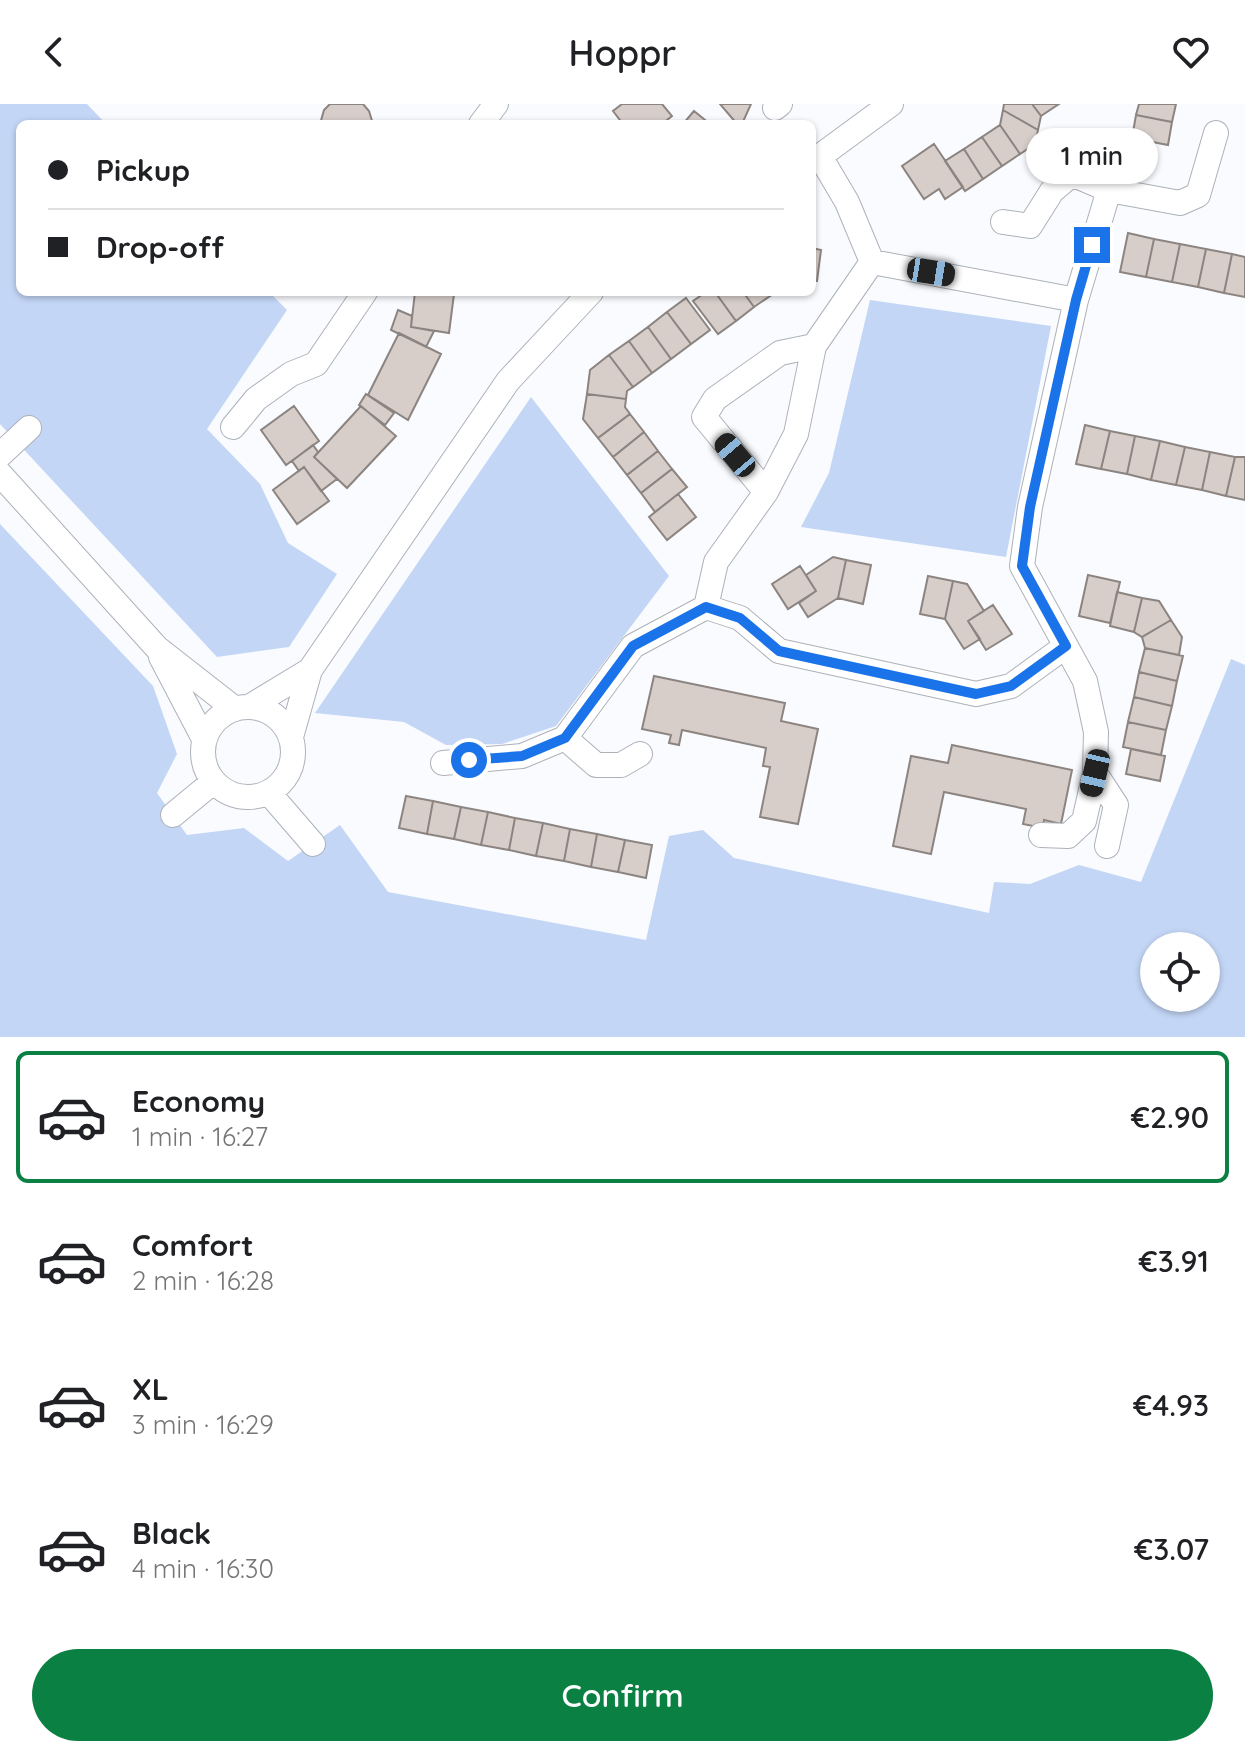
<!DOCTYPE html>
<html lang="en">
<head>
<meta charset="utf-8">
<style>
	:root { --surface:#fff; --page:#f6f6f6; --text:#202124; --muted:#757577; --line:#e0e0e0; --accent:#0b8043 }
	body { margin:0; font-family:Quicksand,sans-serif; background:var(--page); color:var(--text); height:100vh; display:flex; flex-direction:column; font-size:30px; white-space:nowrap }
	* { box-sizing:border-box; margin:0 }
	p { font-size:26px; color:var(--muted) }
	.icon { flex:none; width:44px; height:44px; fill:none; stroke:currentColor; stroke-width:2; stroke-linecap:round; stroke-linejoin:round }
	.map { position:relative; height:933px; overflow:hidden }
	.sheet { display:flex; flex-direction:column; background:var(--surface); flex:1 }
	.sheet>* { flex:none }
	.hud { position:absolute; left:16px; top:16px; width:800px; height:176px; border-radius:12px; box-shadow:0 2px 6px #0004; display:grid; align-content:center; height:176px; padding:0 32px; background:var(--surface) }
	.controls { position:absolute; left:1140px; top:828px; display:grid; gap:16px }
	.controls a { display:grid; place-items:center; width:80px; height:80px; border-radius:50%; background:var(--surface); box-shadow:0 2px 6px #0004; font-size:40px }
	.end { position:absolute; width:36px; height:36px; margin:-18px; border:10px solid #1a73e8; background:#fff; box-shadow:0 0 0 4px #fff }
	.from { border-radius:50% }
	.bubble { position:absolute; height:56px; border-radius:28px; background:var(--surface); box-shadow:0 2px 6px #0004; font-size:26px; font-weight:600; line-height:56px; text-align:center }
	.car { position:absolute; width:24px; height:48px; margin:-24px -12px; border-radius:10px; box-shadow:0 0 6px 2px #0007; background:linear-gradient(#222 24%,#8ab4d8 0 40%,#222 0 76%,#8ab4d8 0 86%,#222 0) }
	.hud b { display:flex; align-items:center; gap:28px; height:76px; font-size:30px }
	.hud b+b { border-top:2px solid var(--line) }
	.hud i { width:20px; height:20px; background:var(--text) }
	ul { padding:14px 0 0; list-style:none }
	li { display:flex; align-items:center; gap:24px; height:132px; margin:0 16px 12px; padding:0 16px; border:4px solid transparent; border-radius:12px }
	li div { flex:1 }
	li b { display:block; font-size:30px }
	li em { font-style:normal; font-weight:600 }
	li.on { border-color:var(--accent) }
	li>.icon { width:72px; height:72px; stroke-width:1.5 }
	.action { display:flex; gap:16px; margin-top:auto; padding:16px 32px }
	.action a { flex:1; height:92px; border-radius:48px; background:var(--accent); color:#fff; font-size:32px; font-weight:600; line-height:92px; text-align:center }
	header { display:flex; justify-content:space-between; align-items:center; height:104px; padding:0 32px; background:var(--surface); font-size:36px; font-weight:600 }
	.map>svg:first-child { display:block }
	.green { fill:#c3d6f6; fill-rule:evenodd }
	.building { fill:#d7ceca; stroke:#8c8480; stroke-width:2 }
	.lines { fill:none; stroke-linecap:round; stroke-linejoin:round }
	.minor-casing { stroke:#adb1b9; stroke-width:26 }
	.minor { stroke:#fff; stroke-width:24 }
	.route { stroke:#1a73e8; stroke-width:10 }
</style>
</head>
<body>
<header><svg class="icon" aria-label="back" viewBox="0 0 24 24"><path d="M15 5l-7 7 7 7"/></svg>Hoppr<svg class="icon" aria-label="heart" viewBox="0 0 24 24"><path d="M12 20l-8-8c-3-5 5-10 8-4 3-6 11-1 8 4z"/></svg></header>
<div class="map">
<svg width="1245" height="933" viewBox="0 0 1245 933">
	<rect width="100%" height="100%" fill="#f9fbfe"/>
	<path class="green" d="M0 0H87L106 20H20V188H269L287 206 207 325 260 380 288 439 337 470 289 543 217 553 0 320Z
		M870 196 1051 222 1006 453 801 423 829 369Z
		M531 293 669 472 556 622 502 640 446 641 404 618 315 609Z
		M0 420 153 582 177 650 157 689 187 731 244 724 288 757 340 721 388 788 646 836 669 732 703 726 734 754 989 809 994 778 1030 780 1079 761 1141 778 1231 555 1245 561V933H0ZM1154 842H1206V894H1154Z"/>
	<path class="building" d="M330 0H363L369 7 373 20H320L324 6Z
		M622 0H662L672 12 662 20H623L613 7Z
		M720 0H751L742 20H737Z
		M1004 0H1032L1041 12 1038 26 1003 6Z
		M1032 0H1059L1041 12Z
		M1139 0H1176L1172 18 1136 11Z
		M1003 6 1038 26 1035 40 1020 50 1000 21Z
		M694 7 710 20H683Z
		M1136 11 1172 18 1168 41 1132 34Z
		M1000 21 1020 50 1002 62 982 33Z
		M982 33 1002 62 983 75 964 45Z
		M934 40 963 83 945 95 939 85 924 95 902 62Z
		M964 45 983 75 965 87 945 57Z
		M1128 129 1154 135 1146 173 1120 168Z
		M1154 135 1180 140 1172 178 1146 173Z
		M1180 140 1206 145 1198 183 1172 178Z
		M812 144 821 146 817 177H812Z
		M1206 145 1232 150 1224 189 1198 183Z
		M1232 150 1245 153V193L1224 189Z
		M415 188 454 190 449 229 411 223Z
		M706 188H715L736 217 718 230 693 197Z
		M715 188H743L754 203 736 217Z
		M743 188H771L773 190 754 203Z
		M686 194 710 226 691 240 667 208Z
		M398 206 412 212 411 223 434 227 426 243 391 226Z
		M667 208 691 240 671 255 648 223Z
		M648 223 671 255 652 269 629 237Z
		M399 229 441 250 408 316 368 291Z
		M629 237 652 269 633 283 609 251Z
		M609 251 633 283 627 287 626 295 587 290 590 266Z
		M366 290 394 309 385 321 359 301Z
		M587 290 626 295 625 303 630 310 598 334 583 315Z
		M294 302 319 337 286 361 261 326Z
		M361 302 396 332 347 384 314 353Z
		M630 310 644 328 613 353 598 334Z
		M1085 321 1110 327 1101 365 1076 360Z
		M1110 327 1135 332 1127 370 1101 365Z
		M644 328 658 347 627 371 613 353Z
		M1135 332 1160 337 1151 376 1127 370Z
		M1160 337 1185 343 1176 381 1151 376Z
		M313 341 318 348 314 353 337 375 321 387 304 363 299 367 292 357Z
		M1185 343 1210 348 1202 386 1176 381Z
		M658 347 672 365 641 389 627 371Z
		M1210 348 1235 353 1226 392 1202 386Z
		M1235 353H1245V396L1226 392Z
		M304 363 329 397 297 420 273 386Z
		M672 365 687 383 655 408 641 389Z
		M678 390 696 413 667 436 649 413Z
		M833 453 846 456 838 494 808 513 799 499 816 487 806 471Z
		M846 456 871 461 863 500 838 494Z
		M800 462 816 487 788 505 772 480Z
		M1088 471 1120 478 1110 519 1079 512Z
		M928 472 953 477 945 515 920 510Z
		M953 477 967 480 984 507 968 517 980 535 964 545 945 515Z
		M1117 488 1142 494 1134 528 1110 522Z
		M1142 494 1159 497 1171 516 1142 533 1134 528Z
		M993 501 1012 530 986 546 968 517Z
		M1171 516 1182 533 1179 551 1145 544 1142 533Z
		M1145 544 1183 552 1177 577 1139 568Z
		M1139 568 1177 577 1172 602 1134 593Z
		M654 572 785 599 781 617 818 625 798 720 760 713 770 663 763 662 766 644 682 626 679 641 669 639 671 631 642 625Z
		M1134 593 1172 602 1166 626 1128 618Z
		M1128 618 1166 626 1161 651 1123 643Z
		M952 641 1072 666 1061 720 1044 716 1043 724 1023 720 1026 705 944 688 931 750 893 742 911 652 948 659Z
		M1131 645 1165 652 1160 677 1126 670Z
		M406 692 433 697 427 730 399 724Z
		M433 697 461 703 454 735 427 730Z
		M461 703 488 708 481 741 454 735Z
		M488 708 515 714 509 746 481 741Z
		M515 714 543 719 536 752 509 746Z
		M543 719 570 725 564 757 536 752Z
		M570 725 597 730 591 763 564 757Z
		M597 730 625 736 618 768 591 763Z
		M625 736 652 741 646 774 618 768Z"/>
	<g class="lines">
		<defs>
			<path id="minor" d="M775 4 780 0
				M481 20 496 0
				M812 58 891 0
				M1003 118 1030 122 1052 87 1072 70 1109 86
				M872 158 1076 196 1109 86 1180 99 1198 91 1216 29
				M1076 196 1030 403 1022 462 1085 577 1096 628 1095 669 1116 701 1107 742
				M233 323 256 295 291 270 316 260 365 188
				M0 351 29 324
				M0 370 157 544 235 605
				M766 388 704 313 715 295 780 249 814 242
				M706 503 716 458 766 388 796 330 814 242 872 158 847 98 821 54
				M161 553 204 635
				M203 648a45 45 0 1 1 90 0a45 45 0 1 1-90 0Z
				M249 603 310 566
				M291 633 310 566 508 277 591 188
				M565 634 596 661H621L640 650
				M443 659 522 652 565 634 633 542 706 503 740 514 779 547 976 590 1011 582 1066 542
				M269 689 313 740
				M173 711 213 678
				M1041 731 1068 732 1084 717 1095 669"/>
		</defs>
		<use href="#minor" class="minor-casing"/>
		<use href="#minor" class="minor"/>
	</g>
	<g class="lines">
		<path class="route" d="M469 656 522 652 565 634 633 542 706 503 740 514 779 547 976 590 1011 582 1066 542 1022 462 1030 403 1076 196 1092 141"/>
	</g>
</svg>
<div class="controls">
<a><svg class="icon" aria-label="locate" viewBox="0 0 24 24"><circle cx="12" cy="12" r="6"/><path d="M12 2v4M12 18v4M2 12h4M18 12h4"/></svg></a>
</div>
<i class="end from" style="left:469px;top:656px"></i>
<i class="end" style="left:1092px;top:141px"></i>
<div class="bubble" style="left:1026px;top:24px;width:132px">1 min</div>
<i class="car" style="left:931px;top:168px;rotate:99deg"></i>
<i class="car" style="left:735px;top:351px;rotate:320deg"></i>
<i class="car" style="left:1095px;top:669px;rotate:193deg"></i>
<div class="hud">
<b><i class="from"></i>Pickup</b>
<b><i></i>Drop-off</b>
</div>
</div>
<section class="sheet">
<ul>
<li class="on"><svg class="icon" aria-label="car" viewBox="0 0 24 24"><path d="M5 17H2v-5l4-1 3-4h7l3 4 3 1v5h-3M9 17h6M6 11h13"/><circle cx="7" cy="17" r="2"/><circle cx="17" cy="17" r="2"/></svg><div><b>Economy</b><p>1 min · 16:27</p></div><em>€2.90</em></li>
<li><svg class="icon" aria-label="car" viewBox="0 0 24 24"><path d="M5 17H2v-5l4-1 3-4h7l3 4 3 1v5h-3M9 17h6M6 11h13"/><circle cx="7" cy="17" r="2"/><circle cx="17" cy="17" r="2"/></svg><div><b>Comfort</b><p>2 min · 16:28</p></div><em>€3.91</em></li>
<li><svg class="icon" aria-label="car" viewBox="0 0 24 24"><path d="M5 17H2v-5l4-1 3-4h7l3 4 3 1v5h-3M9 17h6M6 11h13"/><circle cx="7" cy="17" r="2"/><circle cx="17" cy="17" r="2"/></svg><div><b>XL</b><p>3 min · 16:29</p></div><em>€4.93</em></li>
<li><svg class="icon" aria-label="car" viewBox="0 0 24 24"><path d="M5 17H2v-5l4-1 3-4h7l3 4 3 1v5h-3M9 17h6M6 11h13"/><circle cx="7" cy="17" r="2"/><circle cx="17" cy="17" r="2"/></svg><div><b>Black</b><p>4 min · 16:30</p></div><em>€3.07</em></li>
</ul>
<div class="action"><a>Confirm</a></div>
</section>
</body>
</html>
